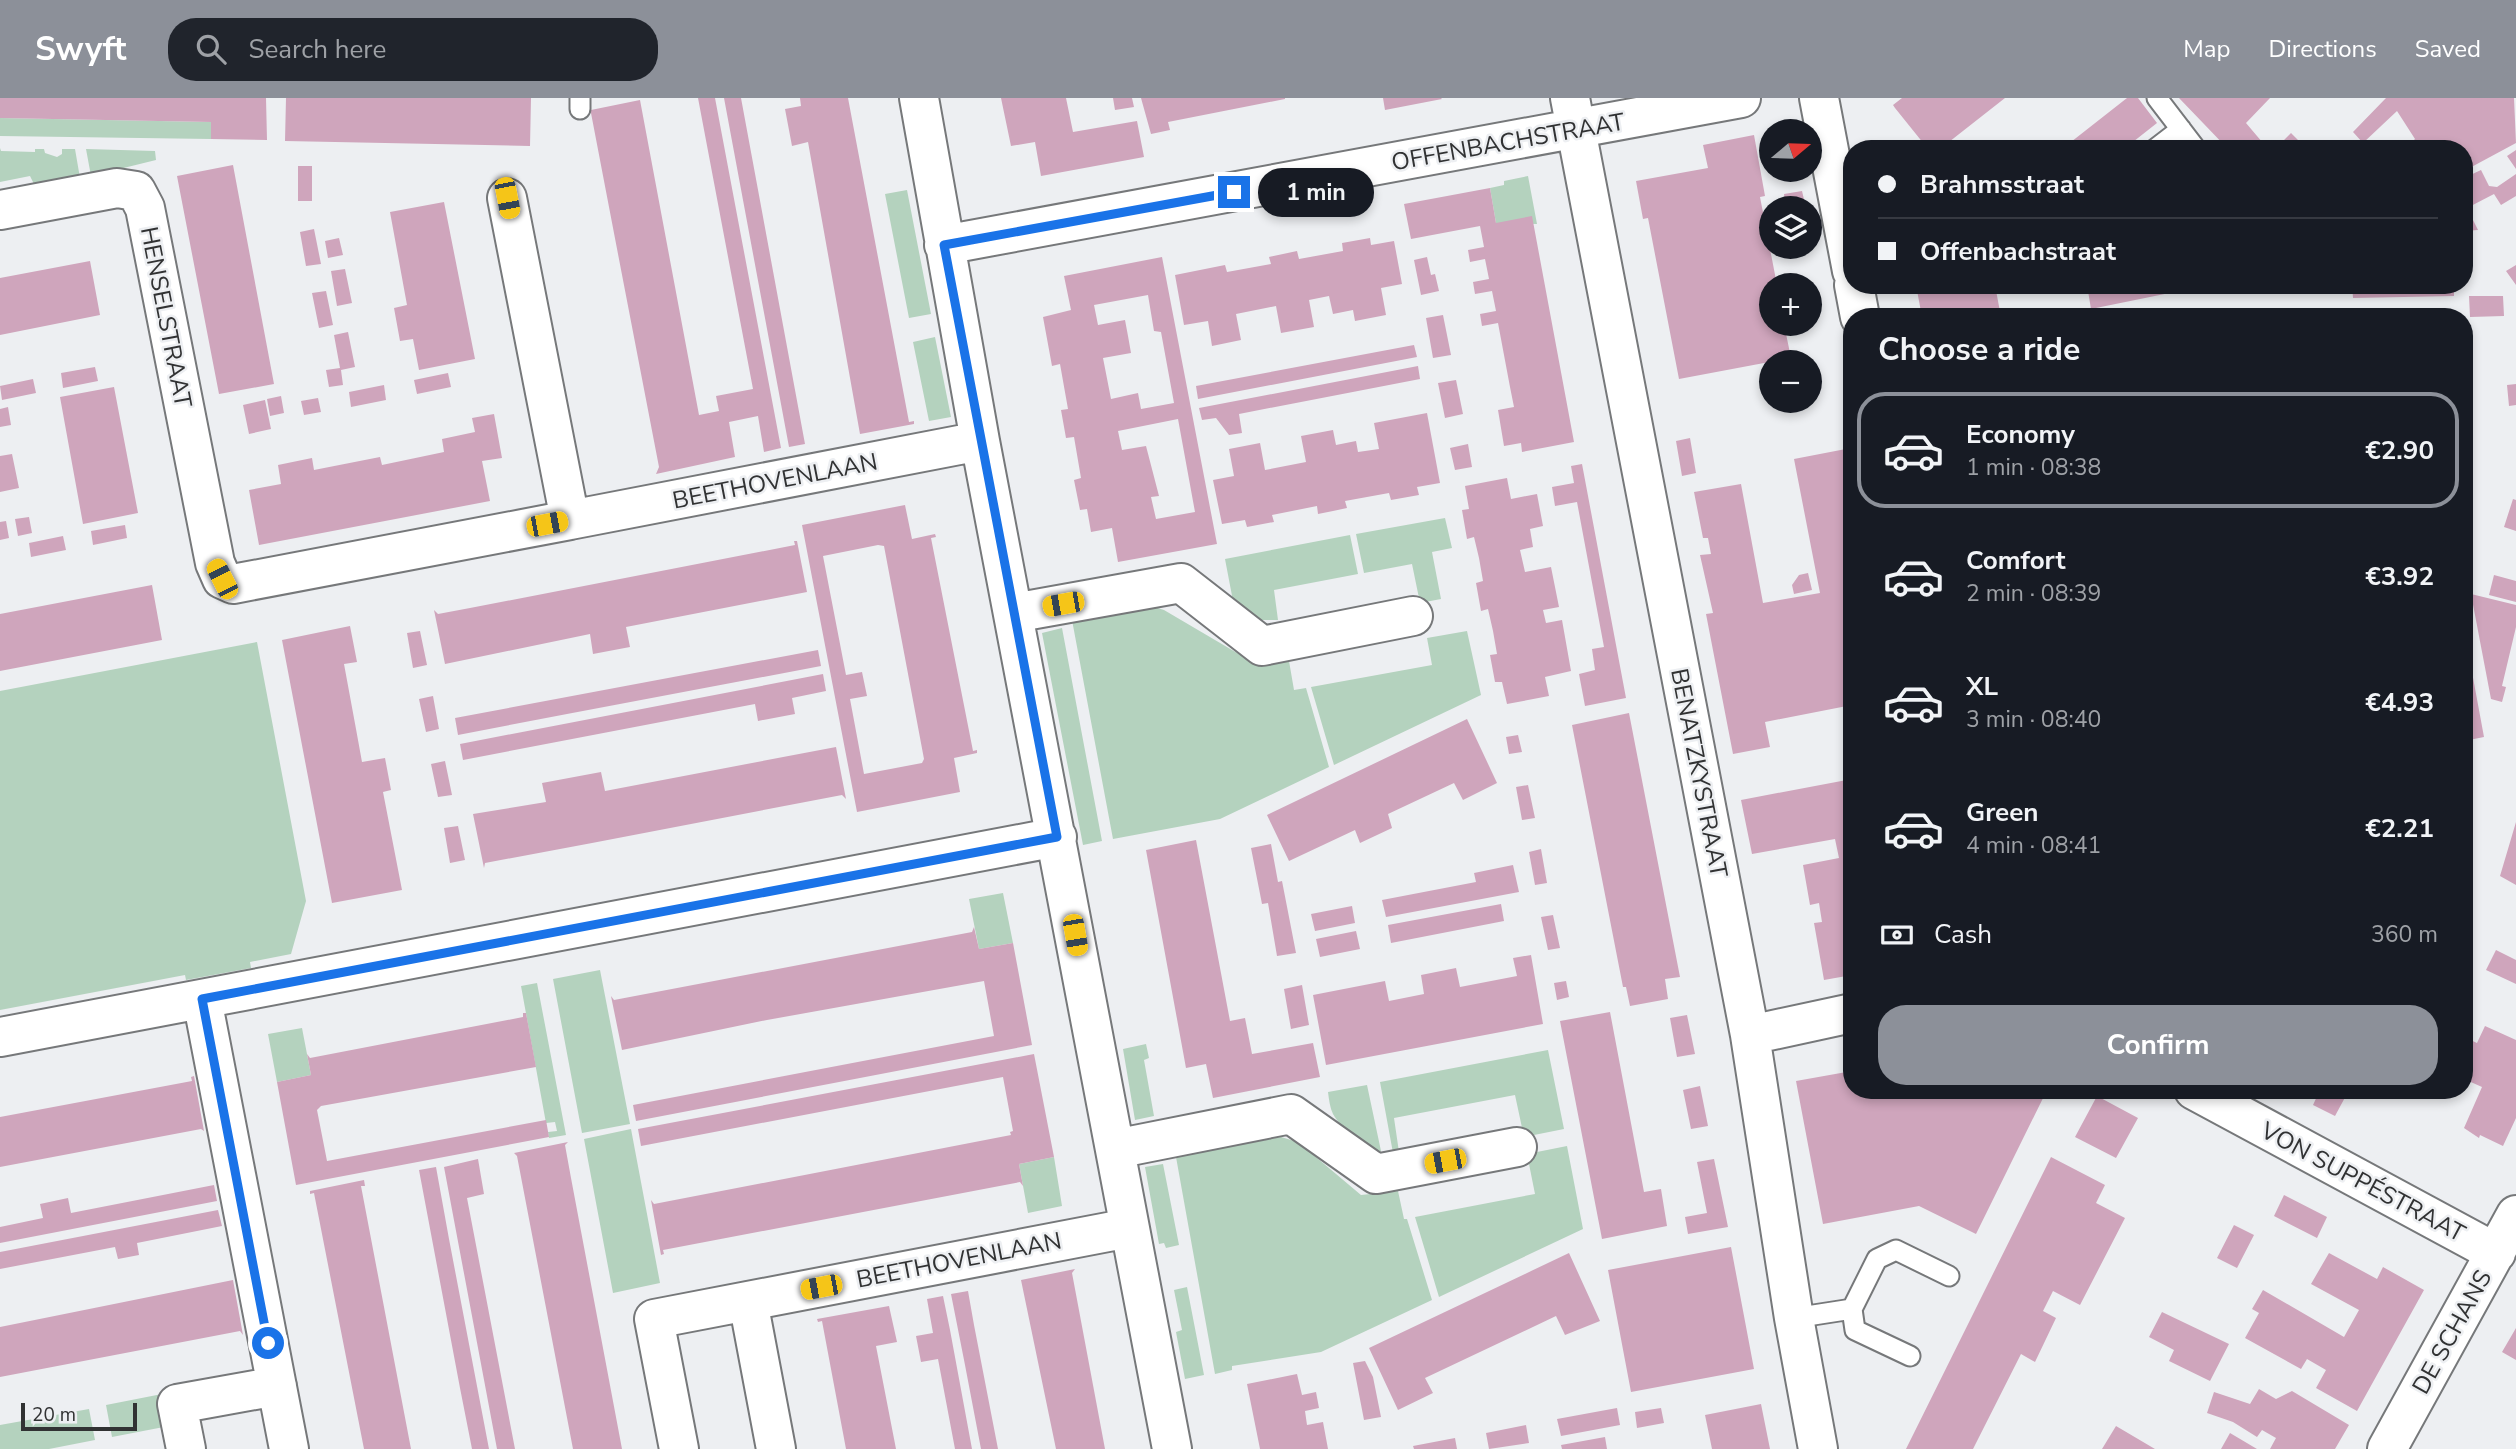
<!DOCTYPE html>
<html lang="en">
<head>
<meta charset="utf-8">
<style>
	:root { --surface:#171b24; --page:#20242c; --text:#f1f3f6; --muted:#9ea1a6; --line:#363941; --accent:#8c9099 }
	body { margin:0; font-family:"Nunito Sans",sans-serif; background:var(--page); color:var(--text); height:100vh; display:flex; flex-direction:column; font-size:26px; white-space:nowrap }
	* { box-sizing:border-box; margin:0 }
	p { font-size:23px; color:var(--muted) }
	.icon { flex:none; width:38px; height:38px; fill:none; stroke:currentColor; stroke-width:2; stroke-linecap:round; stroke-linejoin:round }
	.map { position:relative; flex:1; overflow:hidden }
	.side { position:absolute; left:1843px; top:210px; width:630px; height:791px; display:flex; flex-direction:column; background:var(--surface); border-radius:28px; box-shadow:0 4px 10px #0003 }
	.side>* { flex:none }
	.banner { position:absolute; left:1843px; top:42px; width:630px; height:154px; border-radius:28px; box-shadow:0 4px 10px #0003; display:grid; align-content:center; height:154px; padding:0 35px; background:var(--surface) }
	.needle { width:46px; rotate:71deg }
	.buttons { position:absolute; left:1759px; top:21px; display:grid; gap:14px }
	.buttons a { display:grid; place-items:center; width:63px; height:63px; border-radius:50%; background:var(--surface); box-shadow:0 4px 10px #0003; font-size:35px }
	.scale { position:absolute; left:21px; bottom:18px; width:116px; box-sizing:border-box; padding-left:7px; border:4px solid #313233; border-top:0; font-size:19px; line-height:24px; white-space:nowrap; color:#313233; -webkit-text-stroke:5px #edeff2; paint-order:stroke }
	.end { position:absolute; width:32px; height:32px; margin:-16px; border:9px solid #1a73e8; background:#fff; box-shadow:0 0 0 4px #fff }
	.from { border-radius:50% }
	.bubble { position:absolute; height:49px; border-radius:24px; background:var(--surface); box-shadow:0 4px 10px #0003; font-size:23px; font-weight:700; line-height:49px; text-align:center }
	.car { position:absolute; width:21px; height:42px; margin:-21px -10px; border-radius:9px; box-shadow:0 0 5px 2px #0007; background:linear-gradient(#f5c518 24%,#345 0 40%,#f5c518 0 76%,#345 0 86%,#f5c518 0) }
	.banner b { display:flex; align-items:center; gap:24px; height:66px; font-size:26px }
	.banner b+b { border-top:2px solid var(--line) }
	.banner i { width:18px; height:18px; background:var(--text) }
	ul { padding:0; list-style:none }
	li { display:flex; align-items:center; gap:21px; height:116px; margin:0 14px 10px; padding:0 21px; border:4px solid transparent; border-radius:28px }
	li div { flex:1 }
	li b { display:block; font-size:26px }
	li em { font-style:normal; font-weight:700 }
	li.on { border-color:var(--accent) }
	li>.icon { width:63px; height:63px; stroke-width:1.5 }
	h2 { padding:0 35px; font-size:32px; line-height:84px }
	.pay { display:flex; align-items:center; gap:18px; height:77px; padding:0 35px; font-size:26px }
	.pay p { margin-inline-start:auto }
	.button { display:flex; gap:14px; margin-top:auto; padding:14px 35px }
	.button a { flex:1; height:80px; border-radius:28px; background:var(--accent); color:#fff; font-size:28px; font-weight:700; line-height:80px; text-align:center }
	header { display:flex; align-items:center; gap:42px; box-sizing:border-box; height:98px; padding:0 35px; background:var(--accent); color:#fff }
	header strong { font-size:33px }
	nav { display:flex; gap:38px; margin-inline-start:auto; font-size:24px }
	.search { width:490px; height:63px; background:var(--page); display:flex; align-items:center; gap:18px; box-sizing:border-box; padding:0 24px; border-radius:28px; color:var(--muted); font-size:26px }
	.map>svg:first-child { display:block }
	.green { fill:#b4d2be }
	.building { fill:#cfa5bc; fill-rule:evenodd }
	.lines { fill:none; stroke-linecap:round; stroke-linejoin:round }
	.lane-casing { stroke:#76787a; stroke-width:23 }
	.street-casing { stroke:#76787a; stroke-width:42 }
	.lane { stroke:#fff; stroke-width:19 }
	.street { stroke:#fff; stroke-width:38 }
	.route { stroke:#1a73e8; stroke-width:9 }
	.labels { text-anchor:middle; stroke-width:5; stroke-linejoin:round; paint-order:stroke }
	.street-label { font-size:24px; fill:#313233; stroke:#edeff2 }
</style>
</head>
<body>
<header>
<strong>Swyft</strong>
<div class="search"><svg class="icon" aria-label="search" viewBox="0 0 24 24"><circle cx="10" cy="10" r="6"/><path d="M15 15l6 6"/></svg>Search here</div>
<nav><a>Map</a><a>Directions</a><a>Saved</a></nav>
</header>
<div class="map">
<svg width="2516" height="1351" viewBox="0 0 2516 1351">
	<rect width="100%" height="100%" fill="#edeff2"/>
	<path class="green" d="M0 20 211 24V41L0 38Z
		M0 50 1 53 35 54V51H44L45 55 57 59 62 56V51H75L80 80 35 88 30 78 0 84Z
		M86 51 155 53 156 62 91 78Z
		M1528 78 1537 126 1496 125 1490 90 1504 87V83Z
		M907 92 931 216 909 220 885 96Z
		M935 239 951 319 929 323 913 244Z
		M1445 420 1452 450 1432 454 1441 501 1420 505 1412 466 1364 475 1356 436Z
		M1350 437 1358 476 1274 492 1278 522H1258L1233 503 1225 461Z
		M1151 508 1164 512 1249 562 1264 564 1265 568 1289 563 1294 592 1306 590 1329 669 1220 721 1113 741 1072 522Z
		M1062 530 1102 743 1083 747 1042 535Z
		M1467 533 1481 597 1334 667 1311 589 1432 567 1427 540Z
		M257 544 306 803 291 856 250 864 251 870 186 882 185 877 0 912V593Z
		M1003 795 1013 845 979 851 969 801Z
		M600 872 630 1026 582 1035 553 881Z
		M537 885 566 1037 549 1040 548 1034 557 1033 555 1024 546 1025 521 888Z
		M302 930 311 977 277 984 268 936Z
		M1146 946 1149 960 1144 962 1154 1018 1135 1022 1123 951Z
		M1548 952 1564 1031 1524 1039 1515 997 1394 1020 1399 1054 1393 1055 1380 984Z
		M1367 987 1381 1053C1367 1054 1340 1029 1333 1016 1330 1010 1329 1002 1328 994Z
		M631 1031 660 1185 613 1195 584 1041Z
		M1281 1039 1298 1044 1361 1097 1398 1093 1404 1121H1407L1432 1202 1321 1254 1232 1268V1272L1215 1276 1176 1059Z
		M1567 1048 1583 1131 1439 1199 1415 1119 1535 1096 1527 1056Z
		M1054 1059 1062 1108 1028 1115 1019 1066Z
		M1163 1066 1179 1147 1166 1150 1164 1145 1159 1146 1145 1069Z
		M1187 1189 1204 1277 1185 1281 1176 1234 1182 1232 1174 1192Z
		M162 1296 169 1328 112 1339 106 1307Z
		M89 1311 95 1342 49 1351H0V1327Z"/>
	<path class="building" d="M0 0H266L267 42 211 41V24L0 20Z
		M286 0H531L530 48 285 43Z
		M698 0H715L781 350 764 354 758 318 729 324 735 359 656 376 659 369 618 156 591 15 586 13 640 2 699 317 719 313 716 298 753 291Z
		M724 0H741L805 346 789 349Z
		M800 0H848L909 324 914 323V326L860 336 808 44 792 48 785 11 801 8Z
		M1001 0H1066L1073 34 1137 23 1144 59 1041 78 1035 44 1011 48Z
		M1113 0H1132L1134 9 1115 12Z
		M1141 0H1285V1L1168 24 1170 32 1151 36Z
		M1383 0H1441L1442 1 1385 12Z
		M1902 0H2005L1940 51H1928L1895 10 1893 7Z
		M2127 0H2138L2157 25 2124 51H2043L2055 42 2062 51Z
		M2179 0H2270L2246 25 2268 51H2228Z
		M2386 0H2514L2516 45 2464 73V51H2405L2415 41 2397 13 2363 45 2353 34Z
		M2291 35 2304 48 2301 51H2275Z
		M1754 37 1765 98 1760 99 1777 187H1771V226H1784L1791 260 1679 281 1648 120 1643 121 1636 83 1708 70 1703 47Z
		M2516 52V71L2507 58Z
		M233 67 274 286 219 296 177 78Z
		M298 68H312V103H298Z
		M2481 72 2489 88 2497 89 2516 76V98L2501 107 2494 96 2467 110 2478 132 2464 133V80Z
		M1490 90 1496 125 1532 118 1574 344 1522 354 1521 345 1504 348 1498 312 1514 309 1510 289 1498 225 1482 228 1480 216 1496 213 1492 193 1475 196 1473 184 1489 181 1485 161 1470 164 1468 152 1484 149 1480 128 1411 141 1404 106Z
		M1802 93 1806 110H1786L1784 96Z
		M444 104 475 261 419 272 413 241 400 243 394 210 407 207 390 114Z
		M314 131 321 166 306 168 300 134Z
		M339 140 343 157 328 160 325 143Z
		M1370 140 1371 147 1394 143 1402 186 1381 190 1386 217 1355 223 1353 212 1333 216 1329 198 1309 202 1314 229 1281 235 1276 208 1236 216 1241 242 1212 248 1208 223 1184 227 1175 177 1225 167 1227 174 1271 166 1269 159 1297 153 1299 161 1343 153 1342 145Z
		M1162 159 1217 446 1118 464 1112 430 1091 434 1087 411 1080 412 1074 382 1081 380 1074 339 1066 340 1061 312 1068 311 1060 266 1052 268 1043 219 1071 212 1064 178ZM1148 197 1154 233 1161 234 1174 305 1141 311 1138 295 1111 301 1103 260 1131 255 1128 238 1125 222 1098 227 1094 207ZM1178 321 1195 414 1156 421 1151 399 1159 398 1146 348 1122 352 1118 333Z
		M1427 159 1431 177 1435 176 1439 193 1421 197 1414 162Z
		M90 163 100 217 0 237V180Z
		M2516 167V187L2506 173Z
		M345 171 352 205 337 208 331 173Z
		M1916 187H1995L2001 219H1922Z
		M2068 187H2198L2199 189 2091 211 2088 193 2070 196Z
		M2352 187H2454V198L2353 200Z
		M326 193 333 227 319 230 312 195Z
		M2469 198H2503L2504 218 2470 219Z
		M1443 217 1451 257 1433 260 1426 220Z
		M348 234 355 269 341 272 343 287 329 289 326 272 340 270 334 237Z
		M1414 247 1417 259 1198 301 1196 288Z
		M1418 268 1420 281 1239 316 1242 335 1229 337 1216 320 1202 322 1199 310Z
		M95 269 98 283 63 290 61 275Z
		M448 275 451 289 417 296 414 282Z
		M33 281 36 295 2 302 0 288Z
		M1456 282 1463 316 1445 320 1438 285Z
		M2516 286V307L2509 308 2507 287Z
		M384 287 386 302 351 309 349 294Z
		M114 289 138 415 83 426 60 299Z
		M281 298 284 315 270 318 267 301Z
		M318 300 321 314 304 317 301 303Z
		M265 302 271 331 249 336 243 307Z
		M8 309 11 327 0 329V311Z
		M1427 315 1440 385 1417 389 1419 397 1391 402 1389 395 1345 403 1347 410 1333 413 1318 416 1317 408 1272 417 1274 424 1247 429 1245 422 1222 426 1213 382 1234 378 1229 351 1260 345 1265 372 1306 364 1301 338 1333 332 1336 347 1356 343 1358 354 1379 351 1374 325Z
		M494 316 502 360 482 363 490 403 259 447 249 392 281 386 278 367 312 360 314 372 380 359 382 367 444 354 442 341 475 334 472 320Z
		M1690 340 1696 375 1682 378 1676 343Z
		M1468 346 1472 369 1455 372 1450 350Z
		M1851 350 1852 607 1765 624 1770 649 1733 656 1706 516 1713 515 1700 457 1711 456 1708 440H1703L1694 394 1741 386 1763 505 1820 495 1794 361Z
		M12 356 19 390 0 394V358Z
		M1582 366 1626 600 1585 608 1579 576 1595 572 1592 551 1604 549 1577 404 1555 408 1552 389 1574 385 1571 368Z
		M1507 380 1511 401 1537 396 1543 428 1530 431 1533 449 1520 452 1525 474 1551 469 1559 509 1543 512 1546 525 1562 522 1571 573 1545 579 1549 598 1507 606 1502 584H1495L1490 557 1497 556 1493 533 1488 511 1481 513 1476 485 1483 483 1479 460 1474 439 1467 441 1462 412 1469 411 1465 388Z
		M2513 401 2516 402V433L2504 429Z
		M905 407 912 441 935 436 936 439 931 440 973 653 977 652V655L954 660 960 694 857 714 802 427ZM878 447 884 448 924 661 922 665 864 676 850 601 867 598 862 574 846 577 823 458Z
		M29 419 32 435 18 438 15 421Z
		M6 423 9 440 0 442V424Z
		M125 427 127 440 93 447 91 433Z
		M63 438 66 452 31 459 29 445Z
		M794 443H797L807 494 626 529 630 549 593 556 590 536 445 566 434 512 438 516 470 510 795 447Z
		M1808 475 1812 492 1794 496 1792 487 1799 477Z
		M2494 477 2516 483V504L2489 497Z
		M152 487 162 542 0 573V516Z
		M2471 496 2516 507V529L2502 588 2506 589 2502 604 2491 601Z
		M350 528 357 564 344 566 356 631 362 664 385 660 391 692 383 694 402 792 332 805 282 542Z
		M2464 531 2484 639 2464 643Z
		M420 533 427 567 413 570 407 535Z
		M818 552 821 568 567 616 458 637 455 620Z
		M823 576 826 593 792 600 795 616 758 623 755 606 463 662 460 646Z
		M433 598 439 631 426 634 419 601Z
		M1629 615 1680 879 1665 881 1668 901 1630 908 1626 889H1623L1572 627Z
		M1467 621 1497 685 1463 702 1454 685 1388 716 1392 730 1360 745 1355 732 1289 763 1267 717Z
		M1518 637 1522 654 1509 656 1506 639Z
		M836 649 846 701 842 697 592 745 485 765 484 770 473 716 546 704 542 685 601 674 605 693Z
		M445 663 452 697 438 699 431 666Z
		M1852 681V877L1824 882 1814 825 1822 824 1819 805 1810 807 1803 767 1839 760 1835 741 1752 756 1741 702Z
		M1528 687 1535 720 1522 722 1516 689Z
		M2516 724V787L2500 778Z
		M458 728 465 762 450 765 444 730Z
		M1196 742 1230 923 1245 920 1252 956 1313 945 1320 979 1213 1000 1206 966 1186 970 1146 752Z
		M1271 746 1278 784 1282 783 1296 855 1277 858 1268 805 1262 806 1251 750Z
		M1541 751 1547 785 1535 787 1529 754Z
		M1513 767 1519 794 1386 819 1382 802 1476 784 1474 775Z
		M1501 806 1504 823 1391 845 1388 827Z
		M1352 808 1355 825 1315 833 1311 816Z
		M1553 817 1560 850 1548 852 1541 819Z
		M974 829 979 851 1013 845 1032 947 636 1023 633 1007 994 938 984 883 767 922 622 952 611 898 614 902 972 834Z
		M1356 833 1360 851 1320 859 1316 841Z
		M2496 852 2516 862V886L2486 872Z
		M1531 857 1543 926 1326 967 1313 897 1385 883 1389 903 1424 896 1421 877 1456 870 1460 889 1517 878 1513 860Z
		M1566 883 1569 899 1557 902 1554 885Z
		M1302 887 1309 927 1291 931 1284 891Z
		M1610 914 1644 1094 1661 1091 1667 1128 1602 1141 1560 923Z
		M523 915H526L536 969 321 1008 317 1012 327 1063 546 1022 549 1039 296 1087 277 984 311 977 307 956 310 960 523 919Z
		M1687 917 1695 956 1677 959 1670 920Z
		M2485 928 2516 942V1020L2503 1048 2480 1037 2479 1040 2464 1030 2482 989 2464 981V939L2477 945Z
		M1034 956 1054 1059 1019 1066 1023 1088 1020 1084 663 1152 664 1156 661 1157 651 1102 654 1106 1011 1037 1010 1034 1013 1033 1003 979 641 1048 638 1031Z
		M1852 973V992H2047L1976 1136 1919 1108 1823 1126 1796 983Z
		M194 978 204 1033 201 1031 0 1069V1019L192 983 191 979Z
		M1700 988 1708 1028 1691 1031 1683 992Z
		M2320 992H2349L2335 1018 2313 1007Z
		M2097 998 2138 1020 2116 1060 2075 1039Z
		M568 1044 565 1047 571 1080 622 1351H573L517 1058 514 1055Z
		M2051 1059 2105 1087 2096 1105 2125 1120 2080 1207 2053 1193 2043 1213 2056 1220 2035 1264 2021 1256 1973 1351H1906Z
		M478 1061 484 1096 467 1100 515 1351H497L444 1069Z
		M1714 1061 1728 1129 1688 1136 1685 1119 1707 1115 1697 1064Z
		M436 1069 449 1141 489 1351H472L460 1290 419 1072Z
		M364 1082 365 1088H361L411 1351H364L314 1095 310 1096V1093Z
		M214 1087 217 1103 0 1145V1129L43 1120 40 1106 68 1100 71 1115Z
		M2284 1097 2327 1119 2317 1140 2274 1118Z
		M218 1112 222 1128 137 1145 139 1157 118 1161 115 1149 0 1171V1154Z
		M2234 1127 2254 1137 2237 1170 2217 1160Z
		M1731 1149 1754 1271 1631 1294 1608 1172Z
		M1569 1155 1600 1223 1565 1237 1556 1218 1425 1280 1433 1295 1398 1312 1369 1250Z
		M2329 1155 2377 1181 2383 1169 2424 1192 2357 1313 2316 1290 2326 1272 2307 1261 2301 1271 2245 1240 2259 1215 2252 1211 2263 1192 2344 1239 2359 1212 2311 1186Z
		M1075 1171 1072 1175 1105 1351H1056L1021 1182Z
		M233 1182 243 1237 240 1233 0 1279V1229Z
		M968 1193 974 1227 998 1351H981L965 1267 951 1196Z
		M943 1198 950 1232 972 1351H955L938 1261 921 1264 916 1238 933 1235 927 1201Z
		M889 1208 897 1244 876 1248 896 1351H846L822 1223 818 1224 817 1221Z
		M2162 1214 2229 1246 2210 1283 2169 1263 2174 1252 2149 1239Z
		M2516 1230V1262L2502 1254Z
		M1365 1263 1373 1279 1381 1319 1364 1322 1353 1265Z
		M1297 1276 1302 1297 1316 1294 1319 1310 1305 1313 1307 1327 1323 1324 1328 1351H1260L1247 1286Z
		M2259 1291 2276 1301 2292 1293 2349 1327 2335 1351H2270L2276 1340 2262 1332 2257 1339 2233 1324 2207 1315 2214 1294 2250 1306Z
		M1761 1306 1770 1351H1712L1705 1317Z
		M1617 1310 1620 1327 1561 1338 1557 1321Z
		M1661 1310 1664 1325 1637 1330 1635 1314Z
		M1526 1327 1529 1345 1489 1351 1486 1335Z
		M2116 1328 2155 1351H2102Z
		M2230 1335 2257 1351H2221Z
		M1605 1339 1607 1351H1562L1561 1347Z
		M1455 1340 1457 1351H1414L1413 1348Z"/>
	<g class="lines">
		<defs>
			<path id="lane" d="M2157 0 2196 51
				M580 11V0
				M2155 51 2181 31
				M1852 1211 1855 1232 1910 1258
				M1794 1220 1852 1211 1877 1161 1896 1152 1949 1178"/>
			<path id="street" d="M919 0 980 343 1172 1351
				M1570 0 1750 937 1794 1220 1818 1351
				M1819 0 1852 173
				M507 100 570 422 980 343
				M0 112 117 90 136 93 145 110 215 465 222 481 233 486 570 422
				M944 147 1741 0
				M1854 187 1860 219
				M1013 515 1181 485 1262 548 1413 518
				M202 901 289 1351
				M1750 937 1852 915
				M0 939 1057 739
				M2194 992 2496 1155
				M1115 1051 1291 1016 1376 1076 1517 1049
				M748 1203 776 1351
				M186 1351 177 1306 277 1288
				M679 1351 654 1221 1129 1130
				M2387 1351 2516 1117"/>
		</defs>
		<use href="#lane" class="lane-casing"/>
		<use href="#street" class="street-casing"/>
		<use href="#lane" class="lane"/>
		<use href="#street" class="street"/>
	</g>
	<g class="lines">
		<path class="route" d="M268 1245 202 901 1057 739 944 147 1234 94"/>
	</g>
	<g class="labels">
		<g class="street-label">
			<text transform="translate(1508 44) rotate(-10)" y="8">OFFENBACHSTRAAT</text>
			<text transform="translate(166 219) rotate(79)" y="8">HENSELSTRAAT</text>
			<text transform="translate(775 383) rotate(-11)" y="8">BEETHOVENLAAN</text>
			<text transform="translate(1699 675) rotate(79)" y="8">BENATZKYSTRAAT</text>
			<text transform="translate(2363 1084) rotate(28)" y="8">VON SUPPÉSTRAAT</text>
			<text transform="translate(959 1162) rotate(-11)" y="8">BEETHOVENLAAN</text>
			<text transform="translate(2452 1234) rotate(-61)" y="8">DE SCHANS</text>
		</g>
	</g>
</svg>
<div class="buttons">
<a><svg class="needle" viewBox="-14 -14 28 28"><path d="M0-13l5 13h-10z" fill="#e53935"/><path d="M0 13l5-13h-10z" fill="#9ea1a6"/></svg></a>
<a><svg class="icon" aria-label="layers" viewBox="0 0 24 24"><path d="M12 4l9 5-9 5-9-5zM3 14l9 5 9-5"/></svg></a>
<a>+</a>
<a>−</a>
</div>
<div class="scale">20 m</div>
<i class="end from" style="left:268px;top:1245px"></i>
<i class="end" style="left:1234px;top:94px"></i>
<div class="bubble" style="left:1258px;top:70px;width:116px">1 min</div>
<i class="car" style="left:507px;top:100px;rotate:169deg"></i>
<i class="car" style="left:547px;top:426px;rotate:79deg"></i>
<i class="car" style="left:222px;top:481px;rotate:333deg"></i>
<i class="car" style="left:1063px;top:506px;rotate:260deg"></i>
<i class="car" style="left:1075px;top:837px;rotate:170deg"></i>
<i class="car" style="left:1445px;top:1063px;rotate:259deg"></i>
<i class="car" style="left:821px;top:1189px;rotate:259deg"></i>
<div class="banner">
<b><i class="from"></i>Brahmsstraat</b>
<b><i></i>Offenbachstraat</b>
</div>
<section class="side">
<h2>Choose a ride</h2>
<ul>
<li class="on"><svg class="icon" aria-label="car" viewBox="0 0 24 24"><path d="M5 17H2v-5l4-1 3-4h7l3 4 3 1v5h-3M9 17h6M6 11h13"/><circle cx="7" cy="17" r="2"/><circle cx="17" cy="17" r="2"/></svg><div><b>Economy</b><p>1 min · 08:38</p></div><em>€2.90</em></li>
<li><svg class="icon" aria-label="car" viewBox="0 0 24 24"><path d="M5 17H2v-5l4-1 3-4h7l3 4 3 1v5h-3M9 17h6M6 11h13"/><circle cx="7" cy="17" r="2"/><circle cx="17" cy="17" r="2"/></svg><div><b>Comfort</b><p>2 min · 08:39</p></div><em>€3.92</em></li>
<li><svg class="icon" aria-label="car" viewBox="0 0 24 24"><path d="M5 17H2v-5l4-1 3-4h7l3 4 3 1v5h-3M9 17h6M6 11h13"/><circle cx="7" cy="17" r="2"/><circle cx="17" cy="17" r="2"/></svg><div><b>XL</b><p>3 min · 08:40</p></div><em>€4.93</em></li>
<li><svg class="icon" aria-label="car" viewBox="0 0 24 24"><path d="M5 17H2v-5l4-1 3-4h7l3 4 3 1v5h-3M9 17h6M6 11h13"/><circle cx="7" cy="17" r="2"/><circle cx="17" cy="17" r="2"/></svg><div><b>Green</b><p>4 min · 08:41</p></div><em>€2.21</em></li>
</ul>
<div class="pay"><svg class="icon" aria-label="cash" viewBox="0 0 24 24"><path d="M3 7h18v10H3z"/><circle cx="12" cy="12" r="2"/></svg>Cash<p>360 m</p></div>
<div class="button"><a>Confirm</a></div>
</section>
</div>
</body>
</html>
